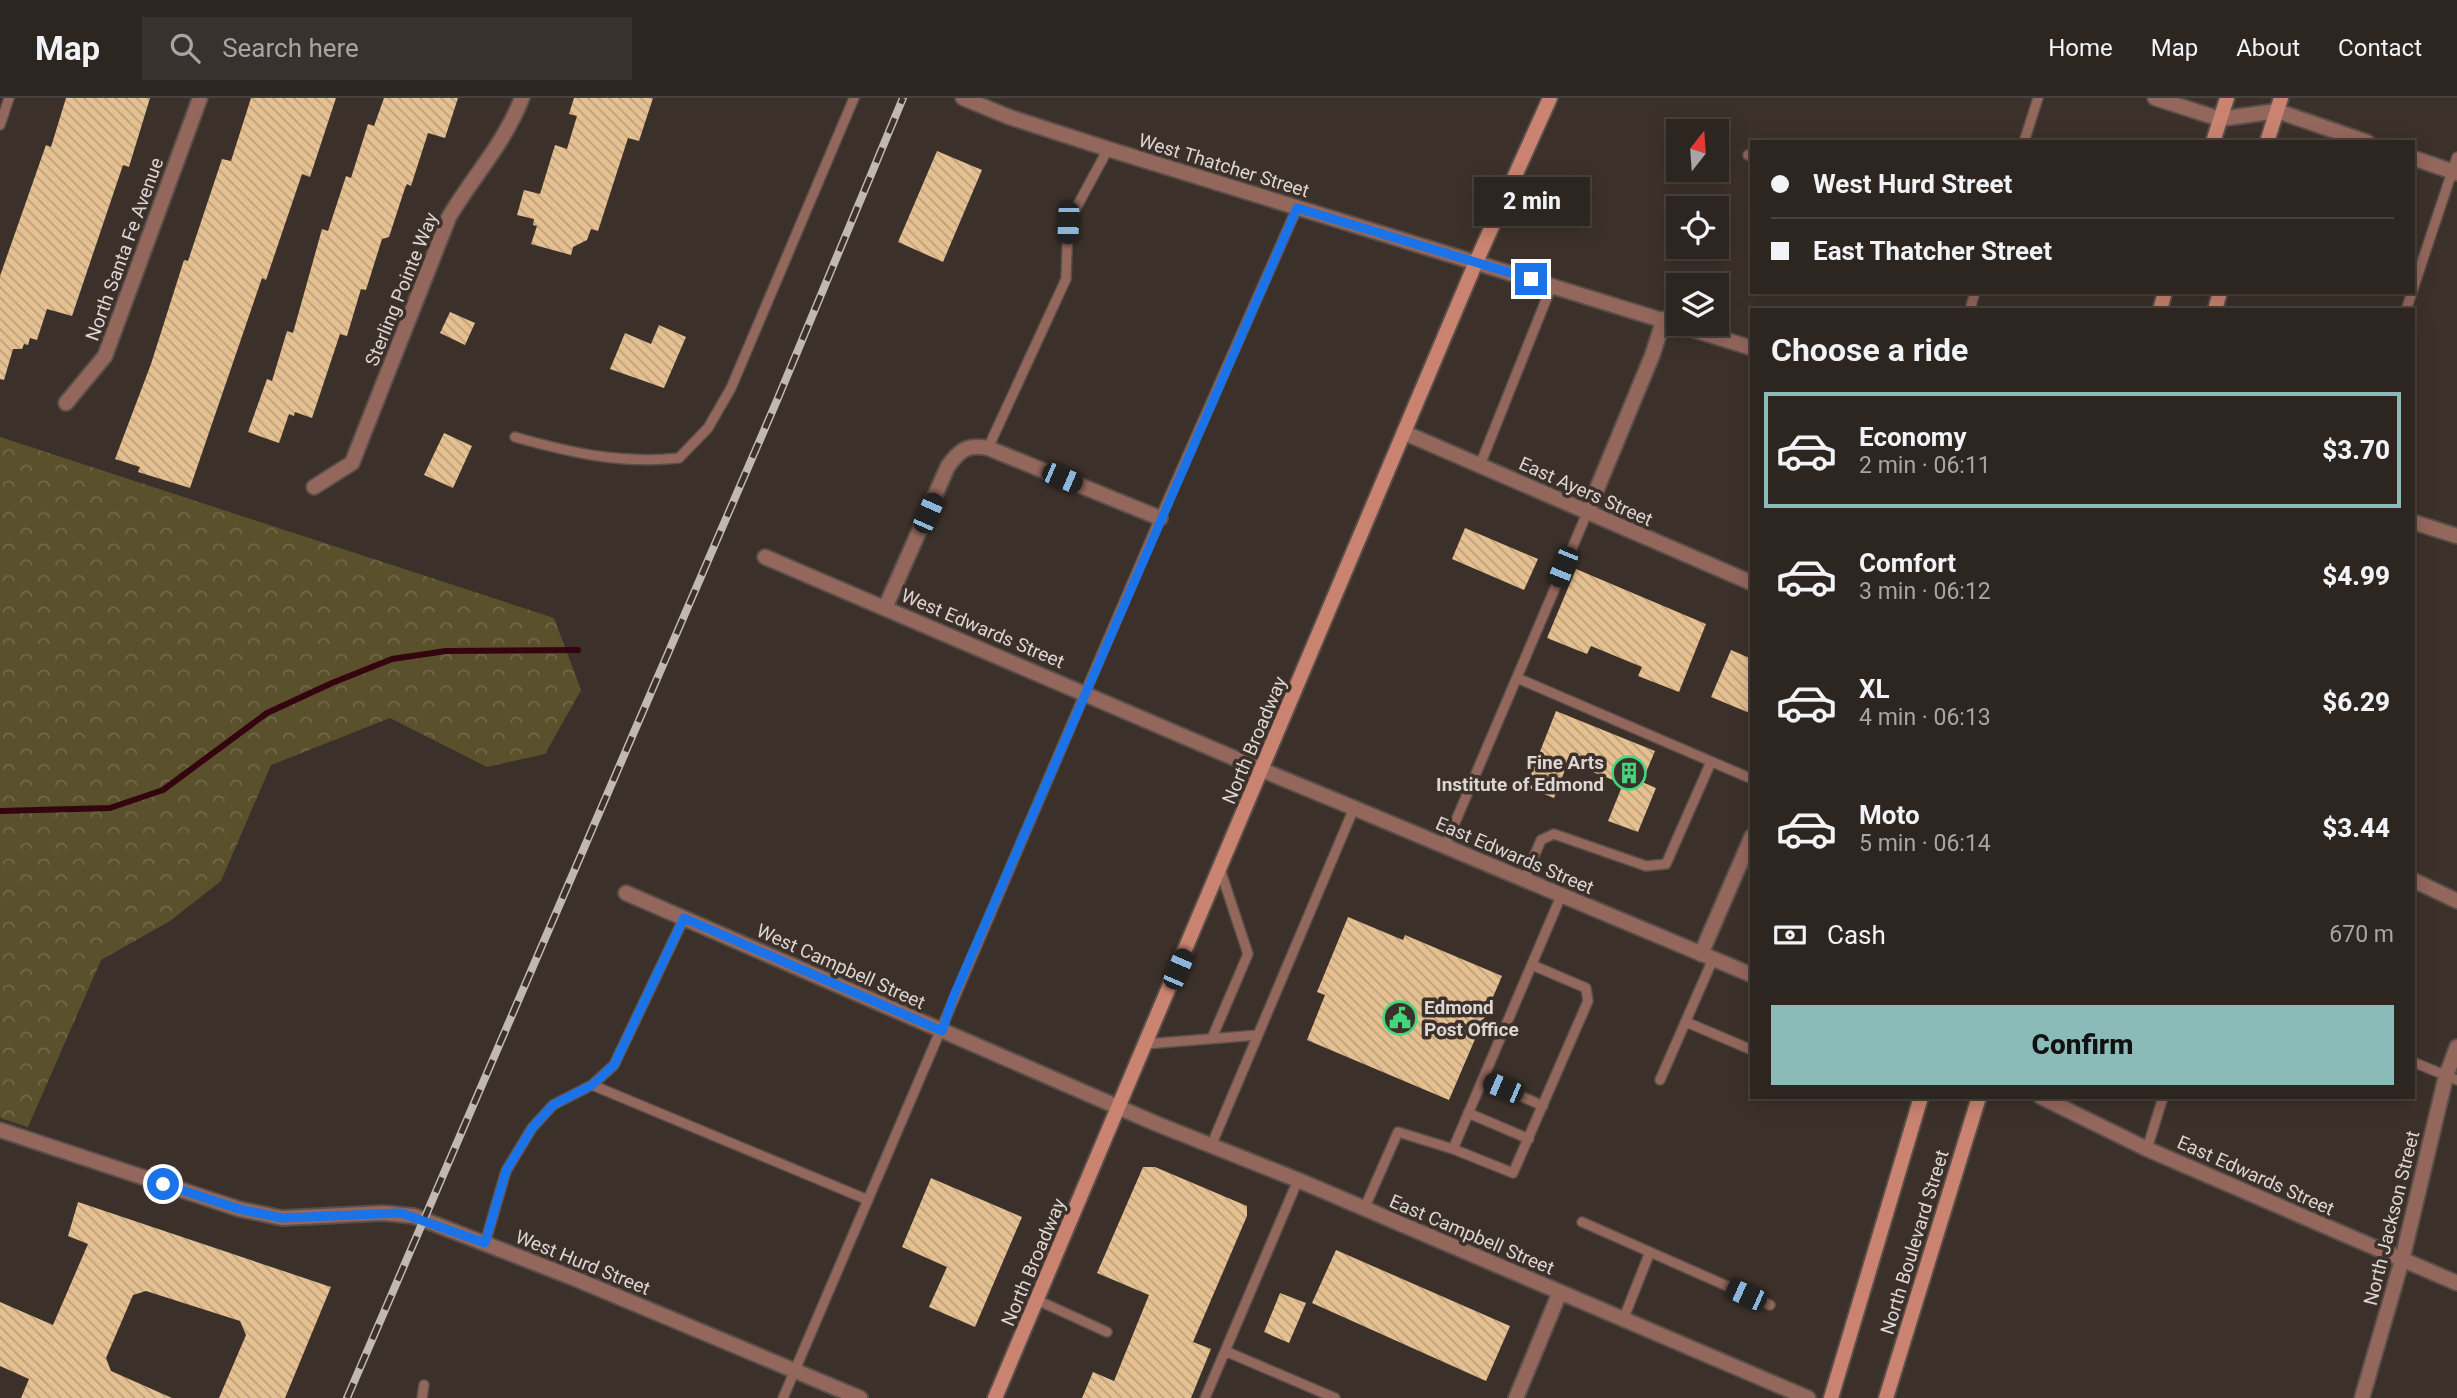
<!DOCTYPE html>
<html lang="en">
<head>
<meta charset="utf-8">
<style>
	:root { --surface:#2d2520; --page:#39312d; --text:#f1f3f6; --muted:#a7a5a5; --line:#48423e; --accent:#8bbbb9 }
	body { margin:0; font-family:Roboto,sans-serif; background:var(--page); color:var(--text); height:100vh; display:flex; flex-direction:column; font-size:26px; white-space:nowrap }
	* { box-sizing:border-box; margin:0 }
	p { font-size:23px; color:var(--muted) }
	.icon { flex:none; width:38px; height:38px; fill:none; stroke:currentColor; stroke-width:2; stroke-linecap:round; stroke-linejoin:round }
	.map { position:relative; flex:1; overflow:hidden }
	.drawer { position:absolute; left:1750px; top:210px; width:665px; height:791px; display:flex; flex-direction:column; background:var(--surface); border-radius:0px; box-shadow:0 4px 18px #0003,0 0 0 2px var(--line) }
	.drawer>* { flex:none }
	.top-card { position:absolute; left:1750px; top:42px; width:665px; height:154px; border-radius:0px; box-shadow:0 4px 18px #0003,0 0 0 2px var(--line); display:grid; align-content:center; height:154px; padding:0 21px; background:var(--surface) }
	.needle { width:46px; rotate:17deg }
	.fabs { position:absolute; left:1666px; top:21px; display:grid; gap:14px }
	.fabs a { display:grid; place-items:center; width:63px; height:63px; border-radius:0px; background:var(--surface); box-shadow:0 4px 18px #0003,0 0 0 2px var(--line); font-size:35px }
	.end { position:absolute; width:32px; height:32px; margin:-16px; border:9px solid #1a73e8; background:#fff; box-shadow:0 0 0 4px #fff }
	.from { border-radius:50% }
	.bubble { position:absolute; height:49px; border-radius:0px; background:var(--surface); box-shadow:0 4px 18px #0003,0 0 0 2px var(--line); font-size:23px; font-weight:800; line-height:49px; text-align:center }
	.car { position:absolute; width:21px; height:42px; margin:-21px -10px; border-radius:9px; box-shadow:0 0 5px 2px #0007; background:linear-gradient(#222 24%,#8ab4d8 0 40%,#222 0 76%,#8ab4d8 0 86%,#222 0) }
	.top-card b { display:flex; align-items:center; gap:24px; height:66px; font-size:26px }
	.top-card b+b { border-top:2px solid var(--line) }
	.top-card i { width:18px; height:18px; background:var(--text) }
	ul { padding:0; list-style:none }
	li { display:flex; align-items:center; gap:21px; height:116px; margin:0 14px 10px; padding:0 7px; border:4px solid transparent; border-radius:0px }
	li div { flex:1 }
	li b { display:block; font-size:26px }
	li em { font-style:normal; font-weight:800 }
	li.active { border-color:var(--accent) }
	li>.icon { width:63px; height:63px; stroke-width:1.5 }
	h2 { padding:0 21px; font-size:32px; line-height:84px }
	.pay { display:flex; align-items:center; gap:18px; height:77px; padding:0 21px; font-size:26px }
	.pay p { margin-inline-start:auto }
	.button { display:flex; gap:14px; margin-top:auto; padding:14px 21px }
	.button a { flex:1; height:80px; border-radius:0px; background:var(--accent); color:#111; font-size:28px; font-weight:800; line-height:80px; text-align:center }
	header { display:flex; align-items:center; gap:42px; box-sizing:border-box; height:98px; padding:0 35px; background:var(--surface); border-bottom:2px solid var(--line) }
	header strong { font-size:33px }
	nav { display:flex; gap:38px; margin-inline-start:auto; font-size:24px }
	.search { width:490px; height:63px; background:var(--page); display:flex; align-items:center; gap:18px; box-sizing:border-box; padding:0 24px; border-radius:0px; color:var(--muted); font-size:26px }
	.map>svg:first-child { display:block }
	.park { fill:url(#park-crowns) }
	.lines { fill:none; stroke-linecap:round; stroke-linejoin:round }
	.stream { stroke:#34050e; stroke-width:6 }
	.building { fill:url(#building-back-hatch) }
	.service-casing { stroke:#594f48; stroke-width:12 }
	.minor-casing { stroke:#594f48; stroke-width:18 }
	.tertiary-casing { stroke:#594f48; stroke-width:18 }
	.secondary-casing { stroke:#594f48; stroke-width:18 }
	.service { stroke:#94675c; stroke-width:9 }
	.minor { stroke:#94675c; stroke-width:14 }
	.tertiary { stroke:#94675c; stroke-width:14 }
	.secondary { stroke:#ca8371; stroke-width:14 }
	.rail-casing { stroke:#c0b8b3; stroke-width:8 }
	.rail { stroke:#3c312a; stroke-width:5; stroke-dasharray:16; stroke-linecap:butt }
	.route { stroke:#1a73e8; stroke-width:9 }
	.labels { text-anchor:middle; stroke-width:7; stroke-linejoin:round; paint-order:stroke }
	.street-label { font-size:19px; fill:#ddd6d2; stroke:#3c312a }
	.poi-label { font-size:19px; font-weight:bold; fill:#ddd6d2; stroke:#3c312a; text-anchor:end }
</style>
</head>
<body>
<header>
<strong>Map</strong>
<div class="search"><svg class="icon" aria-label="search" viewBox="0 0 24 24"><circle cx="10" cy="10" r="6"/><path d="M15 15l6 6"/></svg>Search here</div>
<nav><a>Home</a><a>Map</a><a>About</a><a>Contact</a></nav>
</header>
<div class="map">
<svg width="2457" height="1300" viewBox="0 0 2457 1300">
	<defs>
		<pattern id="park-crowns" width="20" height="18" patternUnits="userSpaceOnUse" patternTransform="scale(1.75)"><rect width="20" height="18" fill="#5b502c"/><path d="M2 6a3 3 0 1 1 6 0M12 15a3 3 0 1 1 6 0" fill="none" stroke="#72684a"/></pattern>
		<pattern id="building-back-hatch" width="6" height="6" patternUnits="userSpaceOnUse" patternTransform="scale(1.75)"><rect width="6" height="6" fill="#e5c091"/><path d="M-1 5l2 2M0 0l6 6M5-1l2 2" fill="none" stroke="#bca07c"/></pattern>
	</defs>
	<rect width="100%" height="100%" fill="#3c312a"/>
	<path class="park" d="M0 339 554 520 581 592 545 656 487 669 390 620 271 667 221 783 170 823 101 862 28 1029 0 1020Z"/>
	<g class="lines">
		<path class="stream" d="M0 713 110 710 163 692 267 615 332 585 392 561 446 553 578 552"/>
	</g>
	<path class="building" d="M66 0H150L129 69 123 67 72 218 47 211 37 242 30 240 28 247 24 246 22 251H13L4 282 0 281V178L46 47 51 49Z
		M251 0H336L310 79 302 76 266 182 262 180 190 390 138 374 140 369 115 361 151 266 184 162 188 163 222 61 231 63Z
		M384 0H458L445 40 428 35 411 88 407 86 405 90 389 139 382 141 366 192 361 191 347 238 340 236 312 320 295 314 294 318 289 316 279 345 248 334 267 281 272 283 287 233 293 235 322 131 328 133 346 78 351 80 368 26 374 28Z
		M574 0H653L639 43 628 40 598 133 591 131 587 142 573 149 571 157 531 146 537 128 533 127 534 121 517 117 524 92 540 96 555 47 567 51 577 18 569 16Z
		M937 53 982 72 943 164 898 144Z
		M450 214 475 225 465 247 440 235Z
		M659 227 686 239 664 290 610 271 625 235 651 246Z
		M444 335 472 348 453 390 424 377Z
		M1465 430 1538 461 1524 492 1452 461Z
		M1576 471 1706 526 1679 594 1638 578 1642 569 1591 548 1587 556 1547 540Z
		M1731 552 1752 561V616L1711 599Z
		M1556 613 1655 653 1642 684 1656 690 1638 734 1608 723 1623 686 1568 664 1554 700 1526 689Z
		M1348 819 1403 842 1405 837 1502 878 1449 1002 1307 942 1325 897 1317 894Z
		M1143 1069H1155L1247 1108V1118L1193 1244 1211 1251 1191 1300H1082L1093 1274 1114 1283 1149 1197 1097 1175Z
		M931 1080 1022 1119 975 1229 929 1209 947 1169 902 1149Z
		M78 1104 331 1189 285 1300H219L246 1237 240 1223 146 1193 133 1197 106 1260 111 1273 172 1300H21L29 1281 0 1268V1204L53 1227 88 1146 68 1138Z
		M1336 1152 1510 1228 1486 1283 1312 1205Z
		M1280 1195 1306 1205 1289 1245 1264 1234Z"/>
	<g class="lines">
		<defs>
			<path id="service" d="M0 27 9 0
				M2024 44 2038 0
				M1748 57 1752 59
				M2413 191 2457 59
				M1970 212 1975 194
				M2406 212 2412 194
				M515 339C571 355 621 366 679 360L708 330 731 290 854 0
				M988 350 1066 181 1068 125 1108 51
				M1480 367 1552 187
				M1517 580 1752 681
				M1445 748 1587 415
				M1524 782 1541 742 1554 736 1646 768 1666 766 1711 664
				M1686 924 1752 952
				M1212 940 1248 856 1220 771
				M1146 946 1258 937
				M2413 964 2457 982
				M1483 981 1543 1008
				M1660 982 1713 861
				M592 987 868 1102
				M1468 1015 1529 1041
				M1211 1048 1354 710
				M1453 1051 1513 1075 1588 903 1586 890 1532 867
				M2147 1051 2163 999
				M1364 1111 1398 1034 1453 1051 1561 798
				M1582 1124 1770 1207
				M485 1145 506 1073 532 1030 553 1007 592 987 614 967 684 820
				M1037 1202 1107 1234
				M1623 1222 1650 1154
				M1225 1253 1335 1300
				M422 1300 424 1287
				M783 1300 1160 420 1297 110
				M1205 1300 1298 1082"/>
			<path id="minor" d="M963 0 1009 19 1108 51 1752 250
				M2155 0 2220 21 2277 13 2367 44
				M2413 60 2457 75
				M66 305 105 258 200 0
				M314 389 352 365 449 119C474 77 504 46 522 0
				M1587 415 1652 258 1664 221
				M2413 424 2457 438
				M765 459 1262 672
				M885 510 948 368C960 352 967 346 988 350L1160 420
				M1354 710 1752 877
				M626 795 1157 1026 1298 1082 1808 1300
				M1701 856 1752 738
				M2041 999 2147 1051 2457 1185
				M0 1032 239 1111 282 1120 383 1115 414 1118 571 1179 860 1300
				M1516 1300 1560 1194
				M2362 1300 2402 1162 2446 978 2457 949"/>
			<path id="tertiary" d="M1405 335 1752 485
				M1262 672 1354 710
				M2413 782 2457 803"/>
			<path id="secondary" d="M2213 44 2227 0
				M2267 44 2281 0
				M2160 212 2165 194
				M2215 212 2220 194
				M995 1300 1476 164 1550 0
				M1831 1300 1921 999
				M1886 1300 1979 999"/>
		</defs>
		<use href="#service" class="service-casing"/>
		<use href="#minor" class="minor-casing"/>
		<use href="#tertiary" class="tertiary-casing"/>
		<use href="#secondary" class="secondary-casing"/>
		<use href="#service" class="service"/>
		<use href="#minor" class="minor"/>
		<use href="#tertiary" class="tertiary"/>
		<use href="#secondary" class="secondary"/>
		<defs>
			<path id="rail" d="M347 1300 778 300 903 0"/>
		</defs>
		<use href="#rail" class="rail-casing"/>
		<use href="#rail" class="rail"/>
	</g>
	<g class="lines">
		<path class="route" d="M163 1086 239 1111 282 1120 401 1115 485 1145 506 1073 532 1030 553 1007 592 987 614 967 684 820 942 933 953 900 1297 110 1531 181"/>
	</g>
	<defs>
		<symbol id="building-ring" viewBox="-11 -11 22 22"><circle r="9.5" fill="#3c312a" stroke="#43d77b" stroke-width="1.5"/><path d="M-4-6H4V6H1V3H-1V6H-4ZM-2.5-4.3h1.7v1.8h-1.7ZM.8-4.3h1.7v1.8H.8ZM-2.5-1h1.7V.8h-1.7ZM.8-1h1.7V.8H.8Z" fill="#43d77b"/></symbol>
		<symbol id="civic-ring" viewBox="-11 -11 22 22"><circle r="9.5" fill="#3c312a" stroke="#43d77b" stroke-width="1.5"/><path d="M-.6-6.5H3V-4.5H.6V-3L4-1V1h2V6H-6V1h2V-1L-.6-3ZM-1.2 2.5V6h2.4V2.5Z" fill="#43d77b"/></symbol>
	</defs>
	<g fill-rule="evenodd">
		<use href="#building-ring" x="1610" y="656" width="38" height="38"/>
		<use href="#civic-ring" x="1381" y="901" width="38" height="38"/>
	</g>
	<g class="labels">
		<g class="street-label">
			<text transform="translate(1224 67) rotate(17)" y="7">West Thatcher Street</text>
			<text transform="translate(124 151) rotate(-70)" y="7">North Santa Fe Avenue</text>
			<text transform="translate(401 191) rotate(-68)" y="7">Sterling Pointe Way</text>
			<text transform="translate(1586 393) rotate(24)" y="7">East Ayers Street</text>
			<text transform="translate(983 530) rotate(23)" y="7">West Edwards Street</text>
			<text transform="translate(1254 642) rotate(-67)" y="7">North Broadway</text>
			<text transform="translate(1515 757) rotate(23)" y="7">East Edwards Street</text>
			<text transform="translate(841 868) rotate(24)" y="7">West Campbell Street</text>
			<text transform="translate(2256 1077) rotate(24)" y="7">East Edwards Street</text>
			<text transform="translate(2391 1120) rotate(-76)" y="7">North Jackson Street</text>
			<text transform="translate(1472 1136) rotate(23)" y="7">East Campbell Street</text>
			<text transform="translate(1914 1144) rotate(-73)" y="7">North Boulevard Street</text>
			<text transform="translate(583 1164) rotate(22)" y="7">West Hurd Street</text>
			<text transform="translate(1033 1164) rotate(-67)" y="7">North Broadway</text>
		</g>
		<g class="poi-label">
			<text x="1604" y="671">Fine Arts<tspan x="1604" dy="22">Institute of Edmond</tspan></text>
			<text x="1424" y="916" text-anchor="start">Edmond<tspan x="1424" dy="22">Post Office</tspan></text>
		</g>
	</g>
</svg>
<div class="fabs">
<a><svg class="needle" viewBox="-14 -14 28 28"><path d="M0-13l5 13h-10z" fill="#e53935"/><path d="M0 13l5-13h-10z" fill="#a7a5a5"/></svg></a>
<a><svg class="icon" aria-label="locate" viewBox="0 0 24 24"><circle cx="12" cy="12" r="6"/><path d="M12 2v4M12 18v4M2 12h4M18 12h4"/></svg></a>
<a><svg class="icon" aria-label="layers" viewBox="0 0 24 24"><path d="M12 4l9 5-9 5-9-5zM3 14l9 5 9-5"/></svg></a>
</div>
<i class="end from" style="left:163px;top:1086px"></i>
<i class="end" style="left:1531px;top:181px"></i>
<div class="bubble" style="left:1474px;top:79px;width:116px">2 min</div>
<i class="car" style="left:1068px;top:125px;rotate:182deg"></i>
<i class="car" style="left:1062px;top:380px;rotate:113deg"></i>
<i class="car" style="left:928px;top:415px;rotate:24deg"></i>
<i class="car" style="left:1563px;top:469px;rotate:202deg"></i>
<i class="car" style="left:1178px;top:871px;rotate:23deg"></i>
<i class="car" style="left:1503px;top:990px;rotate:293deg"></i>
<i class="car" style="left:1746px;top:1197px;rotate:294deg"></i>
<div class="top-card">
<b><i class="from"></i>West Hurd Street</b>
<b><i></i>East Thatcher Street</b>
</div>
<section class="drawer">
<h2>Choose a ride</h2>
<ul>
<li class="active"><svg class="icon" aria-label="car" viewBox="0 0 24 24"><path d="M5 17H2v-5l4-1 3-4h7l3 4 3 1v5h-3M9 17h6M6 11h13"/><circle cx="7" cy="17" r="2"/><circle cx="17" cy="17" r="2"/></svg><div><b>Economy</b><p>2 min · 06:11</p></div><em>$3.70</em></li>
<li><svg class="icon" aria-label="car" viewBox="0 0 24 24"><path d="M5 17H2v-5l4-1 3-4h7l3 4 3 1v5h-3M9 17h6M6 11h13"/><circle cx="7" cy="17" r="2"/><circle cx="17" cy="17" r="2"/></svg><div><b>Comfort</b><p>3 min · 06:12</p></div><em>$4.99</em></li>
<li><svg class="icon" aria-label="car" viewBox="0 0 24 24"><path d="M5 17H2v-5l4-1 3-4h7l3 4 3 1v5h-3M9 17h6M6 11h13"/><circle cx="7" cy="17" r="2"/><circle cx="17" cy="17" r="2"/></svg><div><b>XL</b><p>4 min · 06:13</p></div><em>$6.29</em></li>
<li><svg class="icon" aria-label="car" viewBox="0 0 24 24"><path d="M5 17H2v-5l4-1 3-4h7l3 4 3 1v5h-3M9 17h6M6 11h13"/><circle cx="7" cy="17" r="2"/><circle cx="17" cy="17" r="2"/></svg><div><b>Moto</b><p>5 min · 06:14</p></div><em>$3.44</em></li>
</ul>
<div class="pay"><svg class="icon" aria-label="cash" viewBox="0 0 24 24"><path d="M3 7h18v10H3z"/><circle cx="12" cy="12" r="2"/></svg>Cash<p>670 m</p></div>
<div class="button"><a>Confirm</a></div>
</section>
</div>
</body>
</html>
